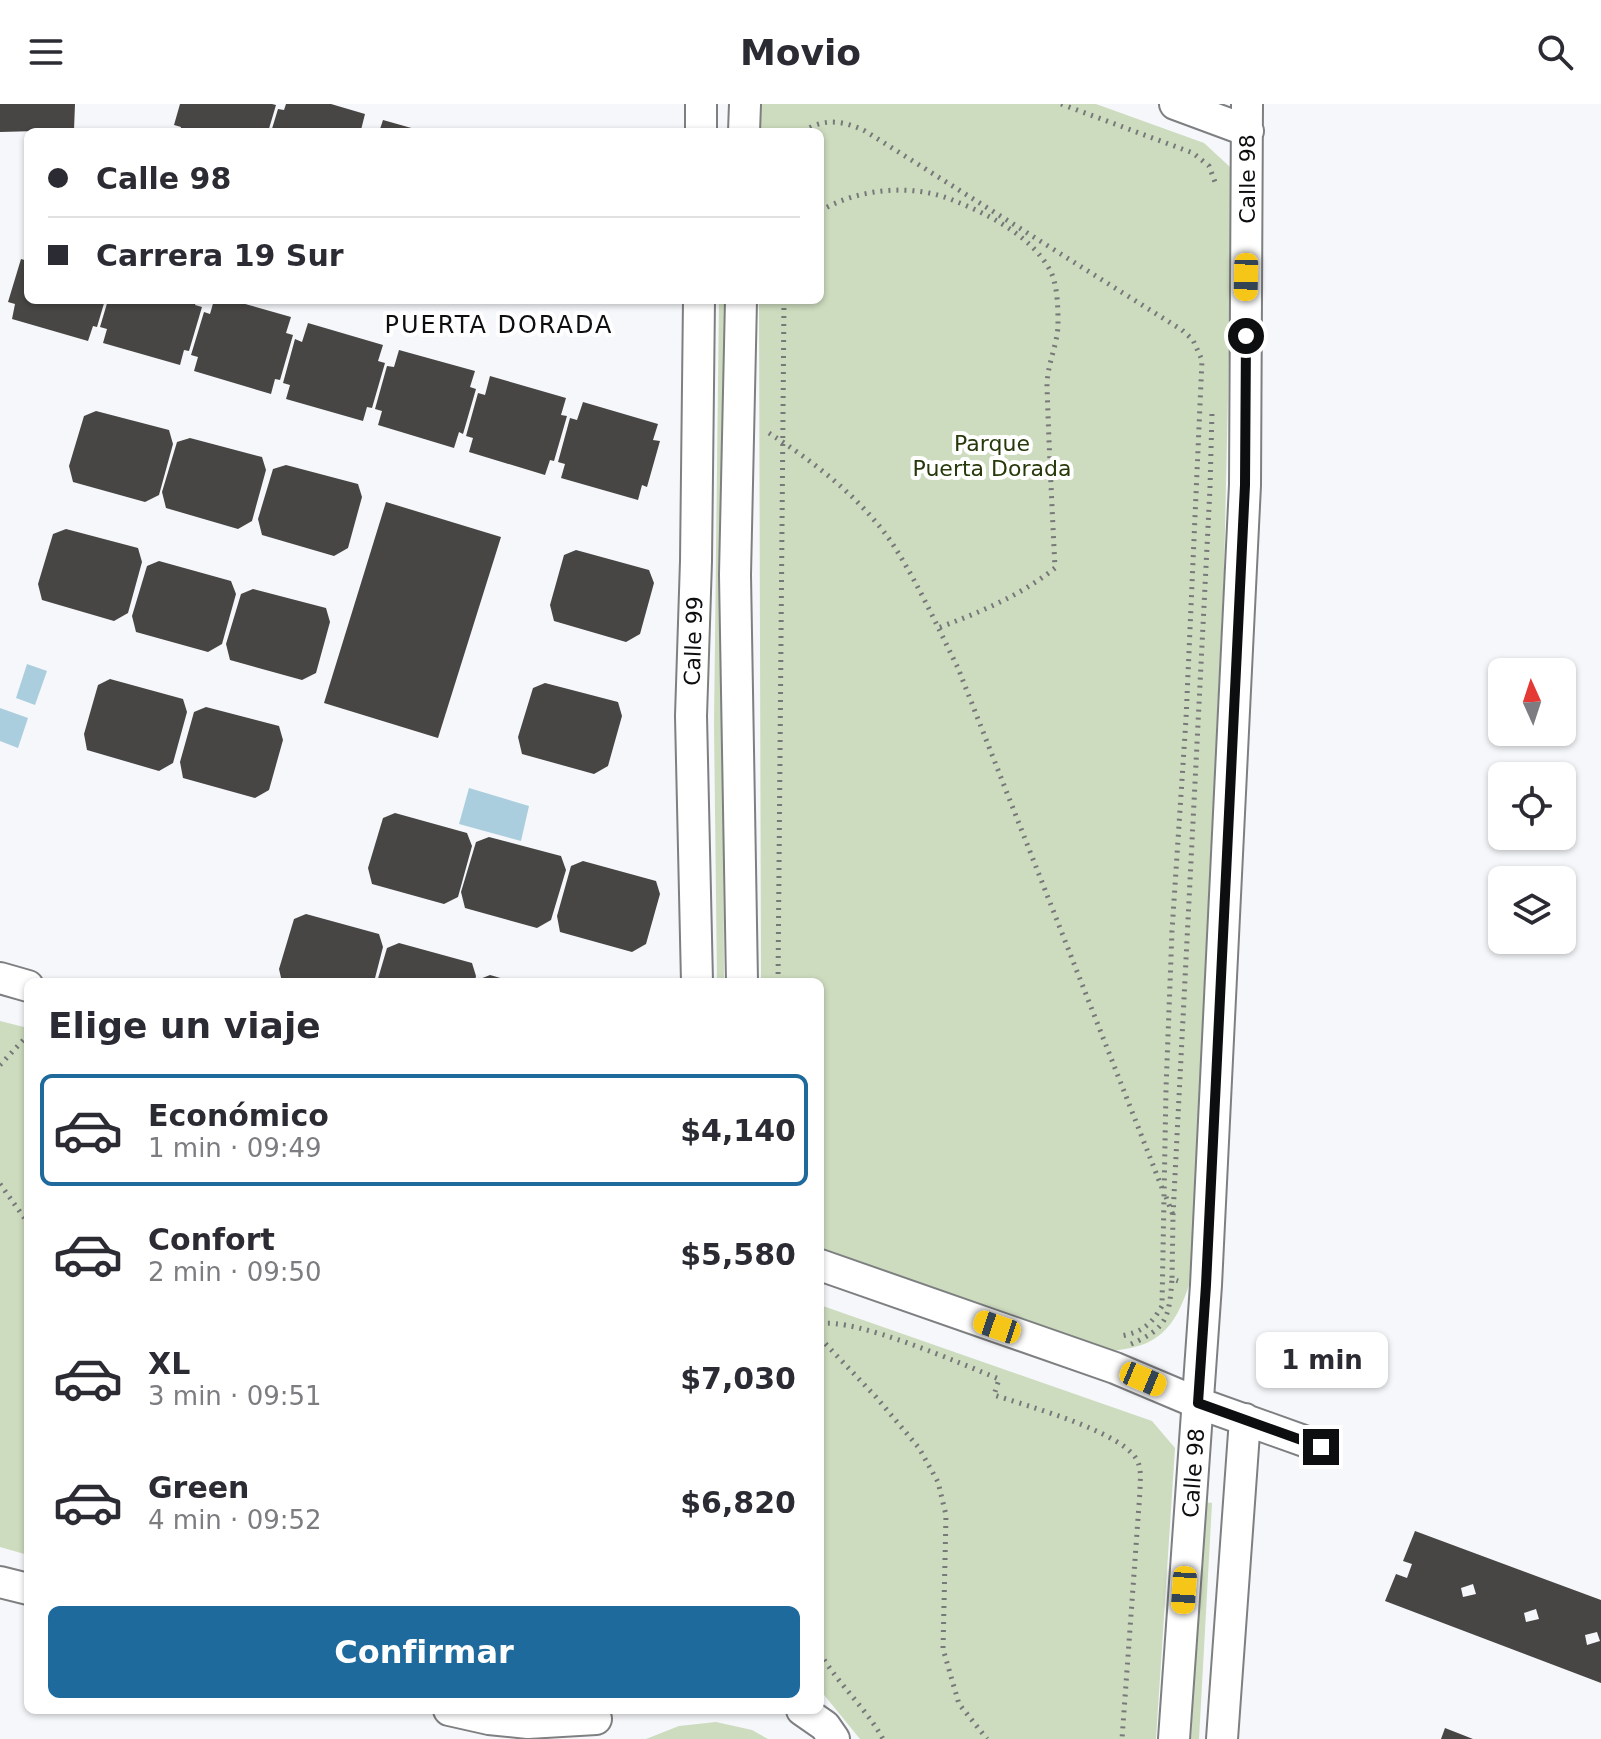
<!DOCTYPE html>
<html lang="es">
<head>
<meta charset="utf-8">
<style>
	:root { --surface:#fff; --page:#f2f2f3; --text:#2b2b33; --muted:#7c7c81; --line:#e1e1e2; --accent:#1f6a9d }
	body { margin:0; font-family:"DejaVu Sans",sans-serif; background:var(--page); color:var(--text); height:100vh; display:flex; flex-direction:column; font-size:30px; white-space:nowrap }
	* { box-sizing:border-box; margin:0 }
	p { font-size:26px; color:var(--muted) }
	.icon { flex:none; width:44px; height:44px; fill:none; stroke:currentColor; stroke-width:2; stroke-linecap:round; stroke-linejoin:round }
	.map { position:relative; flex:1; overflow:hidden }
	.drawer { position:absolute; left:24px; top:874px; width:800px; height:736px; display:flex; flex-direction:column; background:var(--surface); border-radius:12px; box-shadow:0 2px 6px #0004 }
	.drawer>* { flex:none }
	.guide { position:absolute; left:24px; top:24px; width:800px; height:176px; border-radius:12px; box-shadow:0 2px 6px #0004; display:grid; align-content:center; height:176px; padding:0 24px; background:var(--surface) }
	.needle { width:52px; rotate:357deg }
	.buttons { position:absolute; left:1488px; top:554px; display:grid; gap:16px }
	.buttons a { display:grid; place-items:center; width:88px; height:88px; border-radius:12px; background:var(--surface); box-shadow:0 2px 6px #0004; font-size:40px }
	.end { position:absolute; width:36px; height:36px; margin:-18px; border:10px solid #0d0e0f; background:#fff; box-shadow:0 0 0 4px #fff }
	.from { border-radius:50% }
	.bubble { position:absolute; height:56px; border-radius:12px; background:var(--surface); box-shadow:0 2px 6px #0004; font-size:26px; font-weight:700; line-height:56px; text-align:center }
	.car { position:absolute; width:24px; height:48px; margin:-24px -12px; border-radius:10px; box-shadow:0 0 6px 2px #0007; background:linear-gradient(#f5c518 24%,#345 0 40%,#f5c518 0 76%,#345 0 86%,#f5c518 0) }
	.guide b { display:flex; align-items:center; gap:28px; height:76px; font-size:30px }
	.guide b+b { border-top:2px solid var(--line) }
	.guide i { width:20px; height:20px; background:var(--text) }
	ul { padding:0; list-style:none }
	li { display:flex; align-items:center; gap:24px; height:112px; margin:0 16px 12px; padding:0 8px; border:4px solid transparent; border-radius:12px }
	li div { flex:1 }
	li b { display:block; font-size:30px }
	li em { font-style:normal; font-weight:700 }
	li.current { border-color:var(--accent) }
	li>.icon { width:72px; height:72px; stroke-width:1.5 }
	h2 { padding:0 24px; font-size:36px; line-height:96px }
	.action { display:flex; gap:16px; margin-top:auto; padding:16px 24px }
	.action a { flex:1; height:92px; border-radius:12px; background:var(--accent); color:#fff; font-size:32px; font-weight:700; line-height:92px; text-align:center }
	header { display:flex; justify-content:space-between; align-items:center; height:104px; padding:0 24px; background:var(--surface); font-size:36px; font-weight:700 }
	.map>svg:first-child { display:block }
	.green { fill:#cddbbe }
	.water { fill:#abcedf }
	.building { fill:#484644; fill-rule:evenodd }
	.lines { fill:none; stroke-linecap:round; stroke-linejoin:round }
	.minor-casing { stroke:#7d7f81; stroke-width:34 }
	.path { stroke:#77787a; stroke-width:5; stroke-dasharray:2 6; stroke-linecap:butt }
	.minor { stroke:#fff; stroke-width:30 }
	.route { stroke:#0d0e0f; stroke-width:10 }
	.labels { text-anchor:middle; stroke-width:8; stroke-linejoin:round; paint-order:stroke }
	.street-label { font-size:22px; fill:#0d0e0f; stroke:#fff }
	.park-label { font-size:22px; fill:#27390a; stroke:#fff }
	.neighbourhood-label { font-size:24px; letter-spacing:2px; fill:#0d0e0f; stroke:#fff }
</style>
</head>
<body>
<header><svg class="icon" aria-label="menu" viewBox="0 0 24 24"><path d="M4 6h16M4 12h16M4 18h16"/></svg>Movio<svg class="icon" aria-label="search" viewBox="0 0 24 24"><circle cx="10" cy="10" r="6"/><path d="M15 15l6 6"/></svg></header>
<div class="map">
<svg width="1601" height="1635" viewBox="0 0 1601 1635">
	<rect width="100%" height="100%" fill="#f5f7fa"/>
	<path class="green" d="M755 0H1096L1204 39 1230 63 1232 114 1224 469 1190 1178C1175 1225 1158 1244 1108 1247L820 1145V878H761L759 196H820V28H756Z
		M719 196H729L723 621 724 878H717L714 620Z
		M0 917 28 924V1451L0 1443Z
		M820 1201 1152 1317 1175 1344 1156 1635H860L820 1586Z
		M1204 1398 1212 1399 1199 1635H1191Z
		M716 1618 752 1626 768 1635H646L679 1622Z"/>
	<path class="water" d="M27 560 47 567 35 601 16 594Z
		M0 604 28 614 18 644 0 637Z
		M469 684 529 702 521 737 459 720Z"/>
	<path class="building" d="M0 0H75L74 26 0 28Z
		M180 0H272L276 1 268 28H180L181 23 174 21Z
		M286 0H331L365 10 361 26 366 28H271L278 5 284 6Z
		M383 16 422 27V28H379Z
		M21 155 28 157V196H105L97 223 93 222 88 237 12 215 15 200 8 198Z
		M108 196H197L195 201 202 203 189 247 184 246 180 261 103 239 107 225 100 223Z
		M214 196H231L291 213 286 229 293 231 280 276 275 275 271 290 194 267 198 253 191 251 204 208 210 210Z
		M308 219 383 241 378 257 385 259 372 304 367 303 363 317 286 295 290 281 283 279 295 235 302 238Z
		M399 246 475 267 470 283 476 285 463 330 459 328 454 344 378 321 382 307 375 305 387 262 394 263Z
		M490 272 566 294 561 311 567 312 554 357 550 356 545 371 469 348 473 334 466 332 478 289 485 291Z
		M583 298 658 320 653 336 660 337 647 383 642 381 638 396 561 374 565 360 558 358 570 314 577 316Z
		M96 307 169 326 173 340 159 391 145 398 73 378 69 362 84 312Z
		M190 334 262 353 266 366 252 417 238 425 166 404 162 388 177 338Z
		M286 361 358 380 362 393 348 444 334 452 262 431 258 415 273 365Z
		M386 398 501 433 438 634 324 599Z
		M66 425 138 444 142 458 128 509 114 517 42 496 38 480 53 430Z
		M576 446 649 466 654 479 640 530 626 538 554 517 550 501 564 451Z
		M159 457 231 477 236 490 222 540 208 548 136 528 132 512 147 462Z
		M253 485 326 504 330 518 316 569 302 576 230 556 226 540 241 490Z
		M110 575 183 595 187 608 173 659 159 667 87 646 84 630 98 581Z
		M545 579 618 598 622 612 608 662 594 670 522 650 518 633 533 584Z
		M206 603 279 622 283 636 269 686 255 694 183 674 180 658 194 608Z
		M395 709 467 729 472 742 458 793 444 800 372 780 368 764 383 714Z
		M489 733 561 752 566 766 551 816 537 824 465 804 461 788 476 738Z
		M583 757 656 777 660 790 646 840 632 848 560 828 557 812 571 762Z
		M306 810 379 830 383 843 374 878H282L279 865 294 815Z
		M399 839 472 859 476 872 475 877 490 871 514 878H377L387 844Z
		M1415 1427 1601 1496V1579L1385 1497 1396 1470 1407 1474 1412 1460 1403 1457ZM1473 1480 1476 1490 1463 1493 1461 1484ZM1536 1505 1539 1515 1526 1518 1524 1509ZM1597 1528 1600 1537 1587 1541 1585 1531Z
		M1445 1624 1473 1635H1441Z"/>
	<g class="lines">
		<defs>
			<path id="minor" d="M1175 0 1248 27
				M701 28V0
				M744 28 745 0
				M741 196 735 471 742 878
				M0 874 28 882
				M697 878 691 612 696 457 699 196
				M820 1161 1115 1264 1198 1299 1321 1343
				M0 1478 28 1485
				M449 1606 489 1615 528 1619 596 1615
				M802 1606 825 1622 834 1635
				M1174 1635 1206 1181 1245 381 1247 0
				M1222 1635 1245 1315"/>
		</defs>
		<use href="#minor" class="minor-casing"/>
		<path class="path" d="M1061 0 1193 49 1209 62 1215 78
			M803 28C824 13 844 17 865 27L1182 226 1193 236 1202 256 1186 615 1172 827 1166 985 1162 1202C1151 1221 1142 1228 1121 1232
			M820 107C859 84 913 79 955 97 990 111 1033 133 1051 168 1058 184 1058 205 1058 222 1057 242 1047 261 1047 282 1049 343 1052 403 1055 464 1020 492 980 508 938 524
			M769 329C814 358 861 394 892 439 918 479 937 522 958 564L1162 1084
			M778 878 784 196
			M0 961 28 931
			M0 1080 28 1119
			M1166 1093 1173 1111 1172 1175 1178 1177
			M1173 1111 1210 384 1212 308
			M820 1220C854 1213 962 1260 999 1275L994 1291C1027 1302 1121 1327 1137 1356 1142 1366 1140 1376 1140 1387L1122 1635
			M820 1234 876 1293 919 1344 938 1378 946 1411 943 1545 959 1600 987 1635
			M1131 1240C1168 1224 1169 1213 1172 1175
			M820 1549C838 1580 866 1604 883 1635"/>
		<use href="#minor" class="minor"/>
	</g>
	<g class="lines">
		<path class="route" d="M1246 232 1245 381 1206 1181 1198 1299 1321 1343"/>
	</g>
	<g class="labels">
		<g class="street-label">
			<text transform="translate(1247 75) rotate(-90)" y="8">Calle 98</text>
			<text transform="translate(693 537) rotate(-88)" y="8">Calle 99</text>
			<text transform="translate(1193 1369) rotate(-86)" y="8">Calle 98</text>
		</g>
		<g class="park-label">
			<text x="992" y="347">Parque<tspan x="992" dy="25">Puerta Dorada</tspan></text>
		</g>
		<g class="neighbourhood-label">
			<text x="499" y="229">PUERTA DORADA</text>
		</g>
	</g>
</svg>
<div class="buttons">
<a><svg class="needle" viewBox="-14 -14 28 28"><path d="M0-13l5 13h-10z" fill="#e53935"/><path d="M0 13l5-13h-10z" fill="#7c7c81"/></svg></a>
<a><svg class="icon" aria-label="locate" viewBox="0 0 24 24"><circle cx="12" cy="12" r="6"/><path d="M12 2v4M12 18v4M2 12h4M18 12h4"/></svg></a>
<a><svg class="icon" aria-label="layers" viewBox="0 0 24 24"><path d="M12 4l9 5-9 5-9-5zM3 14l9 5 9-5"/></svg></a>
</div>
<i class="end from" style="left:1246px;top:232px"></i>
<i class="end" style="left:1321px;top:1343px"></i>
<div class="bubble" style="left:1256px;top:1228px;width:132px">1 min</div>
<i class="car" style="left:1246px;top:173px;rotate:181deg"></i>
<i class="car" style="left:997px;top:1223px;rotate:289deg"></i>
<i class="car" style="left:1143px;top:1275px;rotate:113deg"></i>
<i class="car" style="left:1184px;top:1486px;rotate:184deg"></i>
<div class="guide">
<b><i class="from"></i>Calle 98</b>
<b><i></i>Carrera 19 Sur</b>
</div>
<section class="drawer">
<h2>Elige un viaje</h2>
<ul>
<li class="current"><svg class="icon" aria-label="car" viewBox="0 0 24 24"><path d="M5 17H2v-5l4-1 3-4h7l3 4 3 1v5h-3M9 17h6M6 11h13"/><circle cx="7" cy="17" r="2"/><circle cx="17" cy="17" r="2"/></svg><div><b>Económico</b><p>1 min · 09:49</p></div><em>$4,140</em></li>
<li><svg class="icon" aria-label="car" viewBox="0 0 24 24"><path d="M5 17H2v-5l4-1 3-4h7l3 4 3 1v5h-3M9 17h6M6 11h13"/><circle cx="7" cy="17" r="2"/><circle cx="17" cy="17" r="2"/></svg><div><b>Confort</b><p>2 min · 09:50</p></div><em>$5,580</em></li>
<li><svg class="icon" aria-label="car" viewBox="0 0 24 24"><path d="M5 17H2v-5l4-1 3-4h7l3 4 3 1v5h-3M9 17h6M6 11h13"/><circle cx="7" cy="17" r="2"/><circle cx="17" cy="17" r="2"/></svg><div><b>XL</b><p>3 min · 09:51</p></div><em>$7,030</em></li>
<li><svg class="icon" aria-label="car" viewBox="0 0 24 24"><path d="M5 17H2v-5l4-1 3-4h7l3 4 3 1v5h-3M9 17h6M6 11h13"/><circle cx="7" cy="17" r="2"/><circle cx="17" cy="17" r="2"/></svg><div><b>Green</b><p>4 min · 09:52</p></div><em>$6,820</em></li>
</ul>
<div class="action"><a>Confirmar</a></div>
</section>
</div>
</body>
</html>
